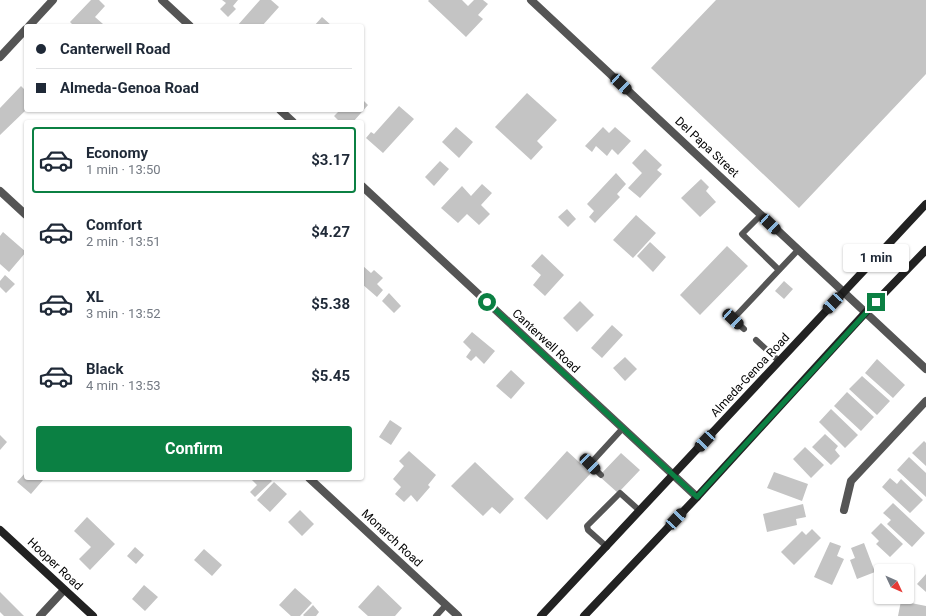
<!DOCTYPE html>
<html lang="en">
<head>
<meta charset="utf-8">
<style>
	:root { --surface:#fff; --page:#f6f6f7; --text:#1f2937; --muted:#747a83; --line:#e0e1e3; --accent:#0b8043 }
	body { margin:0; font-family:Roboto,sans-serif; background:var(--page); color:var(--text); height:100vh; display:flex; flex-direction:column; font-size:15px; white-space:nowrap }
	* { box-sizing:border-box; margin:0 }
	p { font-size:13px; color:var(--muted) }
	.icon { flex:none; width:22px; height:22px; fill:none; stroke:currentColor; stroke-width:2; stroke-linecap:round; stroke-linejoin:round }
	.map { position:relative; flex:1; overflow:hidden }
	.sheet { position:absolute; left:24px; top:120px; width:340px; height:360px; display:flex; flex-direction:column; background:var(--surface); border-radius:4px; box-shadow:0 1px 3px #0004 }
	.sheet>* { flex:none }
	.hud { position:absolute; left:24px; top:24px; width:340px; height:88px; border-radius:4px; box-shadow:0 1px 3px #0004; display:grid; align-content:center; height:88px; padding:0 12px; background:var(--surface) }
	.needle { width:26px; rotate:134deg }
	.tools { position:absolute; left:874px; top:564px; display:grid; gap:8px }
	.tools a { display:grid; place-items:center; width:40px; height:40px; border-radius:4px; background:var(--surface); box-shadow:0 1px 3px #0004; font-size:20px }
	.end { position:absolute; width:18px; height:18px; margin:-9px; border:5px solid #0b8043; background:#fff; box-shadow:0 0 0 2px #fff }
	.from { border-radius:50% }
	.bubble { position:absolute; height:28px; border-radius:4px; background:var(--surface); box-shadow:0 1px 3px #0004; font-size:13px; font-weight:700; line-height:28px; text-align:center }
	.car { position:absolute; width:12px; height:24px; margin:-12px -6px; border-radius:5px; box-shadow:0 0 3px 1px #0007; background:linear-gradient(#222 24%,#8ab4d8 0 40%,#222 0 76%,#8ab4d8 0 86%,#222 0) }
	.hud b { display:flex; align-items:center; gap:14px; height:38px; font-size:15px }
	.hud b+b { border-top:1px solid var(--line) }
	.hud i { width:10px; height:10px; background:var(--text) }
	ul { padding:7px 0 0; list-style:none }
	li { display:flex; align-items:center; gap:12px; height:66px; margin:0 8px 6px; padding:0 4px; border:2px solid transparent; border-radius:4px }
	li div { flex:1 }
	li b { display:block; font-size:15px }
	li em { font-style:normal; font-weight:700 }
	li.selected { border-color:var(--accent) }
	li>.icon { width:36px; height:36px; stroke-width:1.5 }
	.primary-button { display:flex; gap:8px; margin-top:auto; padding:8px 12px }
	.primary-button a { flex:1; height:46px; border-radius:4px; background:var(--accent); color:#fff; font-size:16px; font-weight:700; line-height:46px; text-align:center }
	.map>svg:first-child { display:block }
	.building { fill:#c4c4c4 }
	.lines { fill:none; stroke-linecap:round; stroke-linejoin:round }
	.lane { stroke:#555; stroke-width:6 }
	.street { stroke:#555; stroke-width:8 }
	.secondary { stroke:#222; stroke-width:8 }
	.route { stroke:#0b8043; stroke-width:5 }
	.labels { text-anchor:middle; stroke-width:4; stroke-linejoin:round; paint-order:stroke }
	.street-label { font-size:12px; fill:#000; stroke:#fff }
</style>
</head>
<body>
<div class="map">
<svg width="926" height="616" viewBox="0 0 926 616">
	<rect width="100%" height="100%" fill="#fff"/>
	<path class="building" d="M91 0H99L105 6 95 17 103 24 102 26H74L70 22Z
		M222 0H238L233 6 236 9 228 17 220 9 226 3Z
		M260 0H271L279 7 262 26H237Z
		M429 0H462L468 6 474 0H483L488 4 478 15 483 19 466 37 428 1Z
		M716 0H926V74L799 208 651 68Z
		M322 17 332 26H314Z
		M21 86 26 91V110L0 135V108Z
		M527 93 557 120 537 141 543 147 531 160 495 127Z
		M362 99 368 105 353 122H340L334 116 340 110H362Z
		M399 106 414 119 383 153 366 138 371 132 374 134Z
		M456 127 473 142 459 158 442 142Z
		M603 127 609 133 615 127 631 141 618 155 612 149 607 156 596 146 592 152 585 146Z
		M645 149 662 165 657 170 662 174 640 198 628 188 642 173 632 163Z
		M440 161 449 169 434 186 425 177Z
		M616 173 626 184 617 194 620 197 595 223 589 217 594 211 587 204Z
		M701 179 709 187 706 191 716 202 700 217 681 198Z
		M482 184 492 193 481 205 490 214 479 225 467 214 458 223 441 208 462 186 471 196Z
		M567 209 576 219 568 227 558 217Z
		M636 215 656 233 633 258 613 240Z
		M3 232 26 252 9 272 0 264V236Z
		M650 242 666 257 653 272 637 256Z
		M727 246 748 266 700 315 680 295Z
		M542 254 564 275 545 296 533 285 541 275 531 266Z
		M363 266 371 273 374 270 383 278 377 284 383 290 377 297 362 284V267Z
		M5 275 15 284 6 293 0 287V281Z
		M784 281 793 289 784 299 775 291Z
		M389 293 401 306 394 313 382 301Z
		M580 301 594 315 577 332 563 318Z
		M612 325 623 335 602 358 591 348Z
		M472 332 495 351 484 364 476 356 471 361 466 357 471 350 463 342Z
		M625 357 637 369 625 381 613 368Z
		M877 359 905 385 893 398 865 373Z
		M511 370 525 383 511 399 496 386Z
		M862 376 890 401 877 415 849 389Z
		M847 392 874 417 861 431 834 406Z
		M831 409 858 435 845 448 819 422Z
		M390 420 402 428 391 445 379 437Z
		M825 434 838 446 835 450 840 456 831 465 812 447Z
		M0 435 7 442 0 450Z
		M924 441 926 443V466L912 453Z
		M805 447 824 465 811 478 793 459Z
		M409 451 436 475 428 485 430 487 417 502 411 495 404 502 395 494 401 487 393 479 404 466 399 461Z
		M567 451 591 473 547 520 524 498Z
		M621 453 640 470 618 493 599 476Z
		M909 457 926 473V497L897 470Z
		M475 462 514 499 500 514 492 507 483 516 451 486Z
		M26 472V478H41L43 480 31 494 17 482Z
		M774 472 808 484 802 501 767 488Z
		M250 478H269L272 481 255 497 250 492 257 485Z
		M890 478 897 484 901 479 923 500 910 513 882 487Z
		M274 482 287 494 270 512 257 500Z
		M893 503 925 533 912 547 887 524 891 520 883 513Z
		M803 504 806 517 796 519 797 525 767 532 763 514Z
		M300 510 314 524 302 536 288 522Z
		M87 517 115 544 90 570 79 559 91 547 74 531Z
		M881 523 903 544 890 557 876 544 879 541 871 533Z
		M812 529 821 538 794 565 781 552 802 531 806 535Z
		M830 542 841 546 837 556 844 559 832 585 814 577Z
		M864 543 875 572 857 579 850 560 855 558 851 548Z
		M135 547 144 555 136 564 127 556Z
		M204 549 222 565 212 576 194 560Z
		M926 574V592L917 584Z
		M144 585 158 597 145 611 132 599Z
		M378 585 402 608 395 616H368L358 607Z
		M295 588 312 603 300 616H291L279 605Z
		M0 592 24 616H4L0 612Z
		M901 601 926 606V616H898Z
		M313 605 319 612 316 616H304L303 615Z"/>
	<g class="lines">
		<path class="lane" d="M761 215 742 234 779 270
			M744 329 733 319 798 250
			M756 340 779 361
			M601 475 590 464 623 428
			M607 547 588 530 587 526 620 493 640 511
			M436 616 446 605"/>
		<path class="street" d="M162 0 190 26
			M531 0 926 369
			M29 26 53 0
			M0 57 26 29
			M280 110 293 122
			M362 186 697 497
			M0 191 26 215
			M309 478 458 616
			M844 510 851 481 926 401
			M40 616 64 590"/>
		<path class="secondary" d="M0 530 93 616
			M541 616 926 204
			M584 616 697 497 866 312 926 250"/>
	</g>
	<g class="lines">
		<path class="route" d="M487 302 697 497 876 302"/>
	</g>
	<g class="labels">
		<g class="street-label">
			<text transform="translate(707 147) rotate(43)" y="4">Del Papa Street</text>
			<text transform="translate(546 341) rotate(43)" y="4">Canterwell Road</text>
			<text transform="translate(750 375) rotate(-47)" y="4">Almeda-Genoa Road</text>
			<text transform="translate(392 538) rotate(43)" y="4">Monarch Road</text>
			<text transform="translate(55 564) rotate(43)" y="4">Hooper Road</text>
		</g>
	</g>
</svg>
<div class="tools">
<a><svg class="needle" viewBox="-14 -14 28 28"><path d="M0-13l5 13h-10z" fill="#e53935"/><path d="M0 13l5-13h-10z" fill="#747a83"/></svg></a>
</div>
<i class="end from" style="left:487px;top:302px"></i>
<i class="end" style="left:876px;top:302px"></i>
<div class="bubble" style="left:843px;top:244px;width:66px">1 min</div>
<i class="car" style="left:621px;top:84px;rotate:133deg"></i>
<i class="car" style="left:770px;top:224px;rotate:133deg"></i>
<i class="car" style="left:833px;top:303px;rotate:223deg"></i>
<i class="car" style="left:733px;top:319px;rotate:133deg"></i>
<i class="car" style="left:705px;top:441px;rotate:223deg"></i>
<i class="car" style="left:590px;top:464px;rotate:136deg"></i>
<i class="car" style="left:676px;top:519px;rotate:43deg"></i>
<div class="hud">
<b><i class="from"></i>Canterwell Road</b>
<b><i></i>Almeda-Genoa Road</b>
</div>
<section class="sheet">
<ul>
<li class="selected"><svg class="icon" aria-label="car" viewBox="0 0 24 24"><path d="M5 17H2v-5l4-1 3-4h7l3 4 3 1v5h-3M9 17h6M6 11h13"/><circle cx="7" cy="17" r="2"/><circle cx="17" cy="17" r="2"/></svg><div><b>Economy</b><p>1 min · 13:50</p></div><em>$3.17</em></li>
<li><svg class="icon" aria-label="car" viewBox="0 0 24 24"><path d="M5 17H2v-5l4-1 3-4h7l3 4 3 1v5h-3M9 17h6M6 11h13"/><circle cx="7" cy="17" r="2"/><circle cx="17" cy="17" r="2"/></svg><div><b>Comfort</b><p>2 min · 13:51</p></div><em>$4.27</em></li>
<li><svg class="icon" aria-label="car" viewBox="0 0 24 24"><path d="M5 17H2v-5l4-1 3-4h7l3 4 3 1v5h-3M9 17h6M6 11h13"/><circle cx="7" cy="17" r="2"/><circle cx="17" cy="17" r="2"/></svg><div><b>XL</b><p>3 min · 13:52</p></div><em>$5.38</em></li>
<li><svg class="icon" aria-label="car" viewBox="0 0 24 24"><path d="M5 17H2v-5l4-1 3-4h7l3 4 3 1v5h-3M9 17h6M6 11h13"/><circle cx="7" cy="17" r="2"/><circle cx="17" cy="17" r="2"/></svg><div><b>Black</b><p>4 min · 13:53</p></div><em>$5.45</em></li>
</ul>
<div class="primary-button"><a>Confirm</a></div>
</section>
</div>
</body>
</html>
